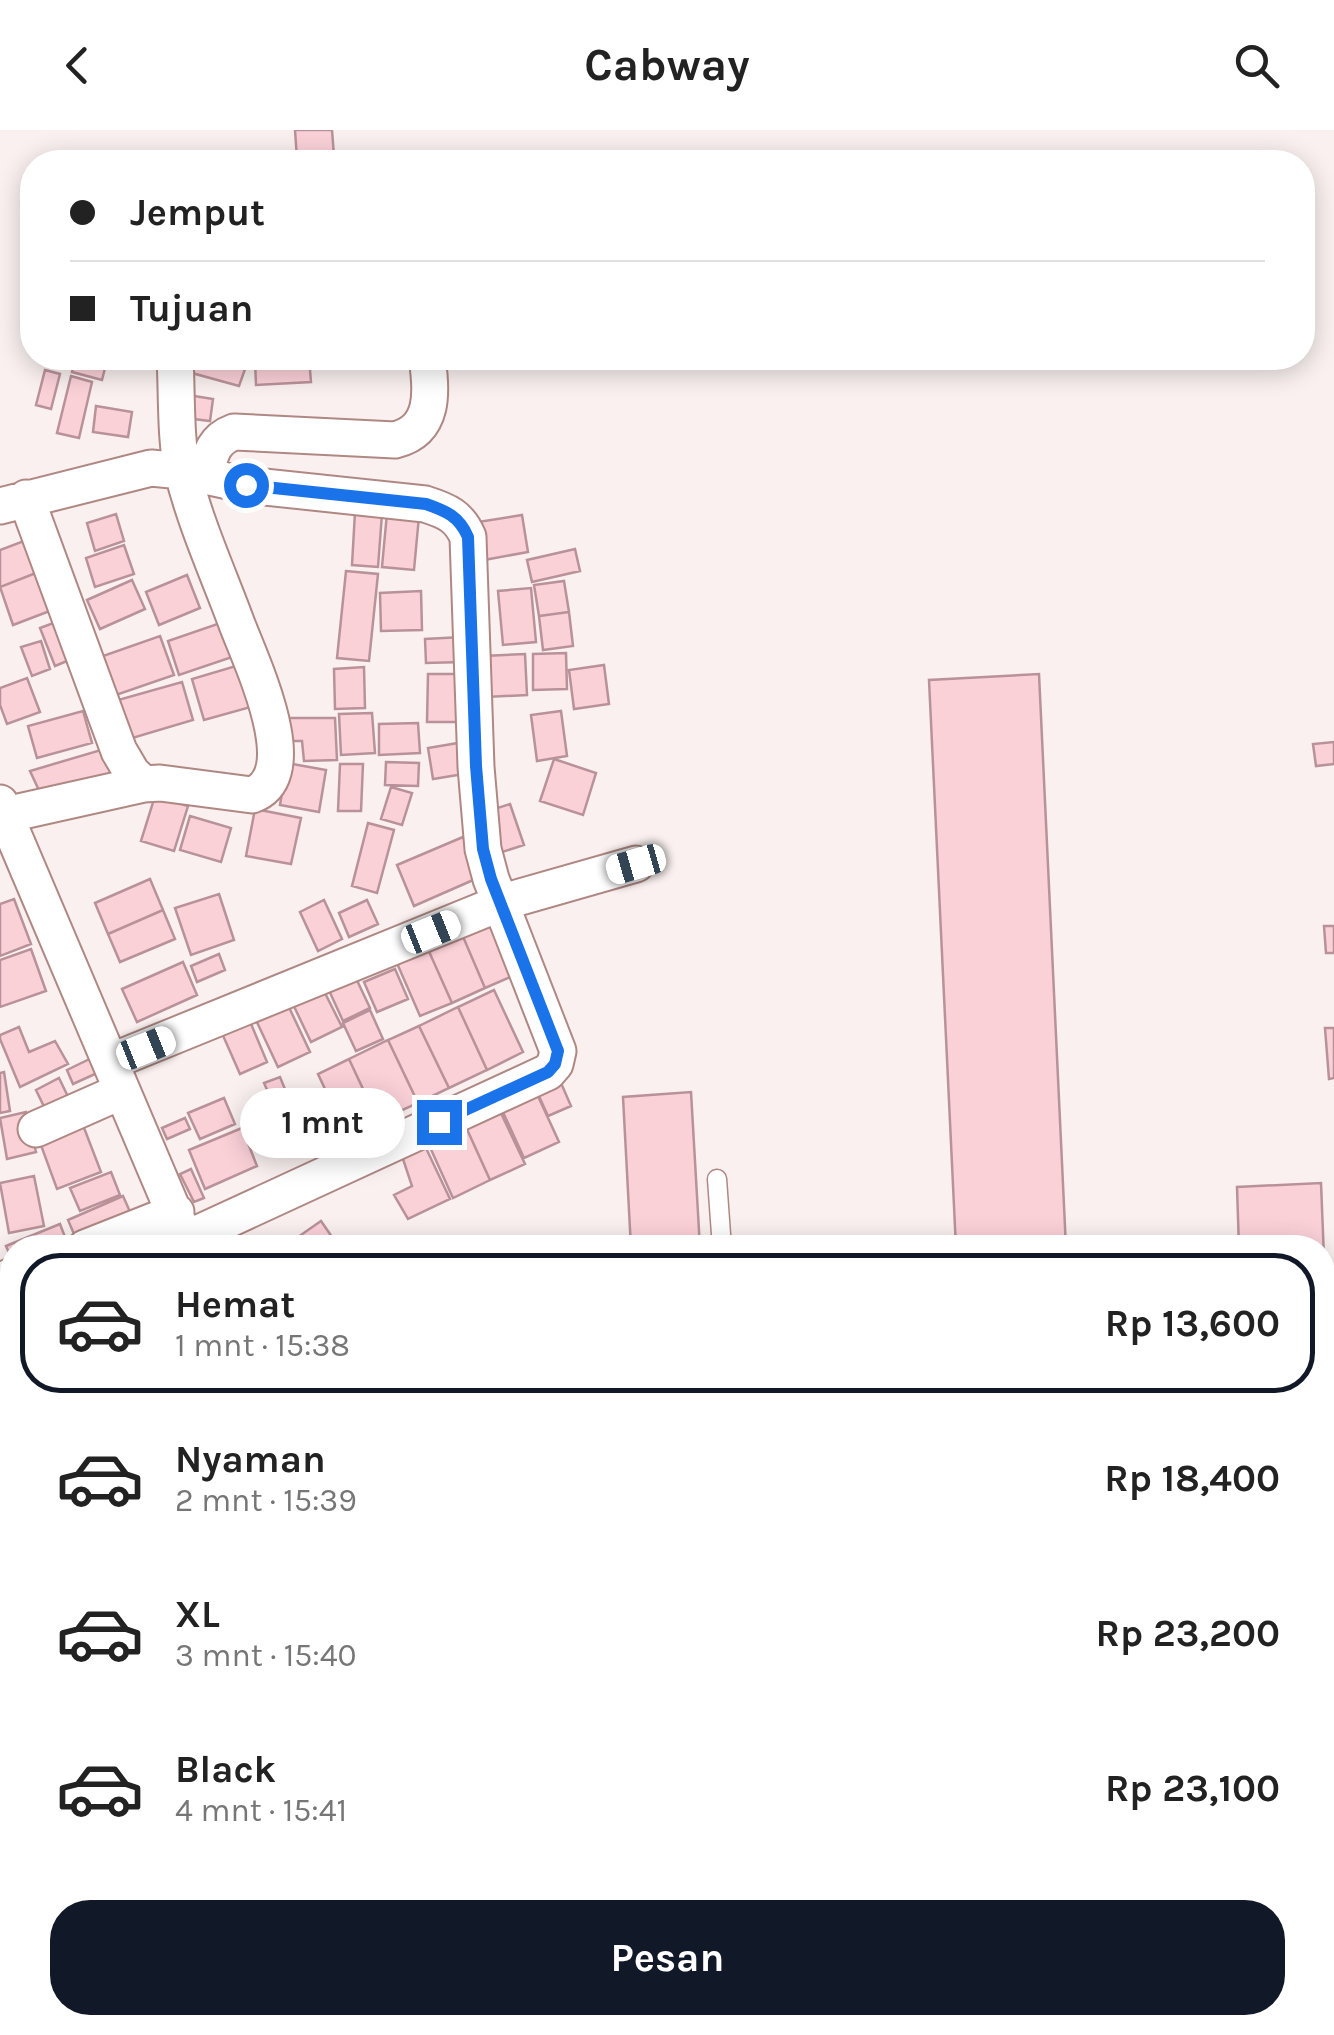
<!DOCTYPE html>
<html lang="id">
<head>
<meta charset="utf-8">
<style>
	:root { --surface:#fff; --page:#f2f2f2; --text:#222; --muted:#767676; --line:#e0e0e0; --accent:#111827 }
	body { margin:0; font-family:Karla,sans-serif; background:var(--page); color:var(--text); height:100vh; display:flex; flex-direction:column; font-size:38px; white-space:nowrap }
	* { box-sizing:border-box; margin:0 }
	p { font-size:32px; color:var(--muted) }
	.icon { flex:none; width:55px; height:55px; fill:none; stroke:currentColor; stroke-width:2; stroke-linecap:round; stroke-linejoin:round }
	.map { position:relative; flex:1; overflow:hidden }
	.panel { position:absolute; left:0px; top:1105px; width:1335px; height:800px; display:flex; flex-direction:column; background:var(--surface); border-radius:40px 40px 0 0; box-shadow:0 5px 25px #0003 }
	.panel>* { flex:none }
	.top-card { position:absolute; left:20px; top:20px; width:1295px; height:220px; border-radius:40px; box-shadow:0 5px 25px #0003; display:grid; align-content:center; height:220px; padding:0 50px; background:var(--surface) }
	.end { position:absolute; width:45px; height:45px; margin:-22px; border:12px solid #1a73e8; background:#fff; box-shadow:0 0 0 5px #fff }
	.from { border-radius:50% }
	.bubble { position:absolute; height:70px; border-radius:35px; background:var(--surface); box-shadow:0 5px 25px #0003; font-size:32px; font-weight:700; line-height:70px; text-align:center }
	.car { position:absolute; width:30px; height:60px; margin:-30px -15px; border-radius:12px; box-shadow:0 0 8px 2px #0007; background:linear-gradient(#fff 24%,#345 0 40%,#fff 0 76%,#345 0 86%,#fff 0) }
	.top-card b { display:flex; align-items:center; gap:35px; height:95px; font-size:38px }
	.top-card b+b { border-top:2px solid var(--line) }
	.top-card i { width:25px; height:25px; background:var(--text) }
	ul { padding:18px 0 0; list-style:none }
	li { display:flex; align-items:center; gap:30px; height:140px; margin:0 20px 15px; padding:0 30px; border:5px solid transparent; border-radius:40px }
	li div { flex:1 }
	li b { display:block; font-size:38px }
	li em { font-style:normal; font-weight:700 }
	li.active { border-color:var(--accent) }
	li>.icon { width:90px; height:90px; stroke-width:1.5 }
	.primary-button { display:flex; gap:20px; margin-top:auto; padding:20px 50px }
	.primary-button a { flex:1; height:115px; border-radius:40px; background:var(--accent); color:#fff; font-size:40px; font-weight:700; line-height:115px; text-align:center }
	header { display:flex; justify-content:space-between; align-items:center; height:130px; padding:0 50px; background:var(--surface); font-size:45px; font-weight:700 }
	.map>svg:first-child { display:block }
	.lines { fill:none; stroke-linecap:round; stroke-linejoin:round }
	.stream { stroke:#ac7c92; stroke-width:10 }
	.building { fill:#fbd1d8; stroke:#b99299; stroke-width:2.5 }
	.service-casing { stroke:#af8884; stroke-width:21 }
	.minor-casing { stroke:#af8884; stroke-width:39 }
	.service { stroke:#fff; stroke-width:18 }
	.minor { stroke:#fff; stroke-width:35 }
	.route { stroke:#1a73e8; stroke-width:12 }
</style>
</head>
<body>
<header><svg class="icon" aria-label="back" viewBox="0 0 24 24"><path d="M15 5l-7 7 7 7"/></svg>Cabway<svg class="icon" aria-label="search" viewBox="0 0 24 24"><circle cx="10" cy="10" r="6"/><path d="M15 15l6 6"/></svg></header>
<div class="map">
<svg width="1334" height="1905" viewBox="0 0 1334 1905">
	<rect width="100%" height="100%" fill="#f9f0ef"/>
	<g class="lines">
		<path class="stream" d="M0 1346 12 1332"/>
	</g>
	<path class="building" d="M295 0H332L334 26 297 29Z
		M184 228H249L239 256 181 240Z
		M309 228 311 252 256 255 255 231Z
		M75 231 105 238 102 250 72 242Z
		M45 240 60 244 51 279 36 275Z
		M71 246 92 252 79 308 57 303Z
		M188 265 213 269 210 291 185 288Z
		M96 276 132 282 128 307 93 302Z
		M355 382 382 384 378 437 352 435Z
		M387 383 419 386 414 440 382 437Z
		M116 384 124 411 95 421 87 393Z
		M522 385 528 422 484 430 478 392Z
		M29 409 41 441 0 457V420Z
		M124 415 134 444 95 457 86 428Z
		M575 419 580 441 532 452 527 430Z
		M41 441 55 479 13 495 0 457Z
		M346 441 378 444 369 531 337 528Z
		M187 445 200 478 159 495 146 462Z
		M132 450 145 479 100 499 87 470Z
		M564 451 569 482 539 486 534 455Z
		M531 458 536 512 503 515 498 461Z
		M421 461 422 500 381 501 380 463Z
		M569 482 573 516 543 520 539 486Z
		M64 489 79 526 55 536 40 498Z
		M229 490 241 524 179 545 168 511Z
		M160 506 174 545 116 565 103 526Z
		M462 507V532L426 533 425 509Z
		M41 511 50 539 32 546 21 517Z
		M566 523 567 559 533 560V524Z
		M525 524 527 565 486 567 483 526Z
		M246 533 258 575 204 590 192 549Z
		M604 535 609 574 574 579 569 540Z
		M364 537 365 578 335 579 334 539Z
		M428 544H466L467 592H427Z
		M1039 544 1066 1118H956L929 550Z
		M27 548 40 582 7 594 0 575V558Z
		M182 552 193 590 129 609 118 570Z
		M83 581 92 613 37 628 28 596Z
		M561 581 567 626 537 631 531 585Z
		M372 583 375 623 341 625 339 584Z
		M283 588H335L337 630 304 631 302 611H282Z
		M418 593 420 623 379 625V594Z
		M464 612 470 643 433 649 428 618Z
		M1334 612V634L1316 636 1313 614Z
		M111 617 116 651 43 669 30 641Z
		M554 629 596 643 583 685 540 671Z
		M386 632 419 633 418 656 385 655Z
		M287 633 326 640 319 682 280 675Z
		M340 634H363L361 681H338Z
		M391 657 412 663 402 695 381 689Z
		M155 666 188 676 174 721 141 711Z
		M510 674 524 715 499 723 485 682Z
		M255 679 301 688 291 734 246 726Z
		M190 686 231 698 221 732 180 720Z
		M368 693 394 700 377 763 352 756Z
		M463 707 480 747 414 776 397 735Z
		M150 749 163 780 108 804 95 773Z
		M219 764 234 810 191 825 175 778Z
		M14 769 31 814 0 826V774Z
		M324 770 342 809 318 821 300 782Z
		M367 770 378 794 349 807 339 783Z
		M163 780 175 809 120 832 108 804Z
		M491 789 515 845 485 858 461 802Z
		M1324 796H1334V823H1326Z
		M461 802 485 858 452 873 427 817Z
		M427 817 452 873 420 886 396 831Z
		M31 819 46 861 0 877V830Z
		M219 824 225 840 197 852 191 836Z
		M183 832 197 865 137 892 122 859Z
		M395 839 408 869 377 882 364 852Z
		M354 844 370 878 343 891 327 856Z
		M320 853 342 897 311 912 290 868Z
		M494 860 523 922 487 940 458 877Z
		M287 873 310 922 278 937 255 888Z
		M458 877 487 940 449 958 419 896Z
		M370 880 383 909 356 921 343 893Z
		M249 889 267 932 240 944 221 901Z
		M419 896 449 958 418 973 388 910Z
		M19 897 29 922 55 911 68 934 20 957 0 909V905Z
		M1325 898H1334V948L1329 949Z
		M388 910 418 973 378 991 349 929Z
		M100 924 106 939 73 954 67 940Z
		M349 929 378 991 347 1006 318 944Z
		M4 942 10 981 0 983V943Z
		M280 947 287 964 272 971 264 953Z
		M59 948 73 977 50 989 36 960Z
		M561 953 571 976 548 986 538 964Z
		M691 962 700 1118H631L623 967Z
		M537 964 559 1012 524 1028 502 980Z
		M224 968 235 994 200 1009 188 983Z
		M500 981 525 1034 490 1050 466 997Z
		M26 982 36 1022 7 1029 0 988Z
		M185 988 190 999 167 1009 162 998Z
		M81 990 101 1042 57 1059 38 1007Z
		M466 997 490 1050 453 1068 429 1015Z
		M242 998 257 1036 205 1059 189 1020Z
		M425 1016 450 1069 408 1089 394 1065 412 1056 403 1029Z
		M191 1039 204 1068 194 1072 180 1044Z
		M111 1042 120 1065 80 1081 70 1058Z
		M34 1046 44 1096 9 1103 0 1053Z
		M1321 1053 1324 1128 1322 1118H1239L1237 1057Z
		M123 1066 135 1093 80 1118 68 1090Z
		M321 1091 332 1107 315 1118H306L298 1107Z
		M60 1094 68 1115 61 1118H12V1130L6 1116Z
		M12 1178V1212L0 1217V1183Z
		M12 1214V1245L6 1247 0 1234V1219Z
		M1334 1225V1256L1322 1257V1226Z
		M0 1290 12 1310V1314L0 1322Z
		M1322 1348H1334V1392L1322 1393Z
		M12 1362V1385L1 1375Z
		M0 1383 12 1400V1437L0 1420Z
		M1322 1405H1334V1584L1322 1585Z
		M0 1441 12 1451V1457L0 1473Z
		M1334 1593V1643H1322V1594Z
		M1334 1691 1333 1753 1322 1754V1693Z
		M1334 1782V1821L1324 1822 1322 1783Z
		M1322 1826H1327L1332 1863 1322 1864Z
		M23 1892H98L102 1905H21Z
		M142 1892H163L167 1905H131L128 1897Z
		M229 1892H260L264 1905H213L231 1900Z
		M267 1892H307L270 1902Z
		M498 1892 500 1905H481L478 1894Z
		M645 1892H687L690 1905H647Z
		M721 1892H816L822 1905H718Z
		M860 1892H887L889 1902 861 1905Z
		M893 1892H911L913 1905H896Z
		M913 1892H975L976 1905H914Z
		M1035 1892 1037 1905H990L989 1893Z
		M1038 1892H1060L1062 1902 1041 1905Z
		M476 1894 478 1905H431L430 1901Z"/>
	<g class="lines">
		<defs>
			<path id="service" d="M717 1049 722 1118
				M1322 1305H1334"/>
			<path id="minor" d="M205 347C210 326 212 310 234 302L395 310C435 300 432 261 427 228
				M26 368 119 621 132 643 144 654
				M0 376 151 338 182 341 246 355 425 374C447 381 459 386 468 407L476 637 483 719 491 749 558 921 555 934 548 942 186 1109
				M0 673 189 1118
				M5 685 144 654 160 653 252 665C308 645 248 526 235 489 217 441 195 392 183 343 175 312 177 261 175 228
				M110 932 503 772 636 734
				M36 999 122 961
				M85 1118 176 1082
				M0 1151 12 1146
				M1322 1762H1334
				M0 1838 12 1840
				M1322 1874 1334 1870
				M507 1892 514 1905
				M839 1892 840 1905
				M706 1905 709 1892
				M1091 1905 1112 1898 1180 1892"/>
		</defs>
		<use href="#service" class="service-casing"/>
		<use href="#minor" class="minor-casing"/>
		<use href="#service" class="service"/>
		<use href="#minor" class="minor"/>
	</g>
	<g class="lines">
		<path class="route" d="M246 355 426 374C446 381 459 386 468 407L476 636 483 719 491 749 558 921 555 934 548 942 439 992"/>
	</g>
</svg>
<i class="end from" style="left:246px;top:355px"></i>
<i class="end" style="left:439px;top:992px"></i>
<div class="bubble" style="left:240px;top:958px;width:165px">1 mnt</div>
<i class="car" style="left:636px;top:734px;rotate:254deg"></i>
<i class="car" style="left:431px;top:802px;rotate:68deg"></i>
<i class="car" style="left:146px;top:918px;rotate:68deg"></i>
<div class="top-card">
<b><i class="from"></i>Jemput</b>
<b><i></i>Tujuan</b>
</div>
<section class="panel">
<ul>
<li class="active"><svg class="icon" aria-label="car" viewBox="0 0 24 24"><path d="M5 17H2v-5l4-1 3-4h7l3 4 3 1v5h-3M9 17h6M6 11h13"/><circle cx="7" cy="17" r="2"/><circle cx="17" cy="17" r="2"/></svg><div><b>Hemat</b><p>1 mnt · 15:38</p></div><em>Rp 13,600</em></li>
<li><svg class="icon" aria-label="car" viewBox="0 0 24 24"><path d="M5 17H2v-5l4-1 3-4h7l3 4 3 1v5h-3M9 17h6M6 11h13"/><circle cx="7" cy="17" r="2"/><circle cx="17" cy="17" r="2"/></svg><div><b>Nyaman</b><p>2 mnt · 15:39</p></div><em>Rp 18,400</em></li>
<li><svg class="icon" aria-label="car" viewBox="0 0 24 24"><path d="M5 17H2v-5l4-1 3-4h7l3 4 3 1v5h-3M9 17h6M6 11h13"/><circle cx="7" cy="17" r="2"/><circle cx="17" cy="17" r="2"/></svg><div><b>XL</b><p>3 mnt · 15:40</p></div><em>Rp 23,200</em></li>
<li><svg class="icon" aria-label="car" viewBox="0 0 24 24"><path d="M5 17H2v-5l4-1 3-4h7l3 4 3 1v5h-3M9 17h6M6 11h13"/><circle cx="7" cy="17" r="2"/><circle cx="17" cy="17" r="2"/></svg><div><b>Black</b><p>4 mnt · 15:41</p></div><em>Rp 23,100</em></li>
</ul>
<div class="primary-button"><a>Pesan</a></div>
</section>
</div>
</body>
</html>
